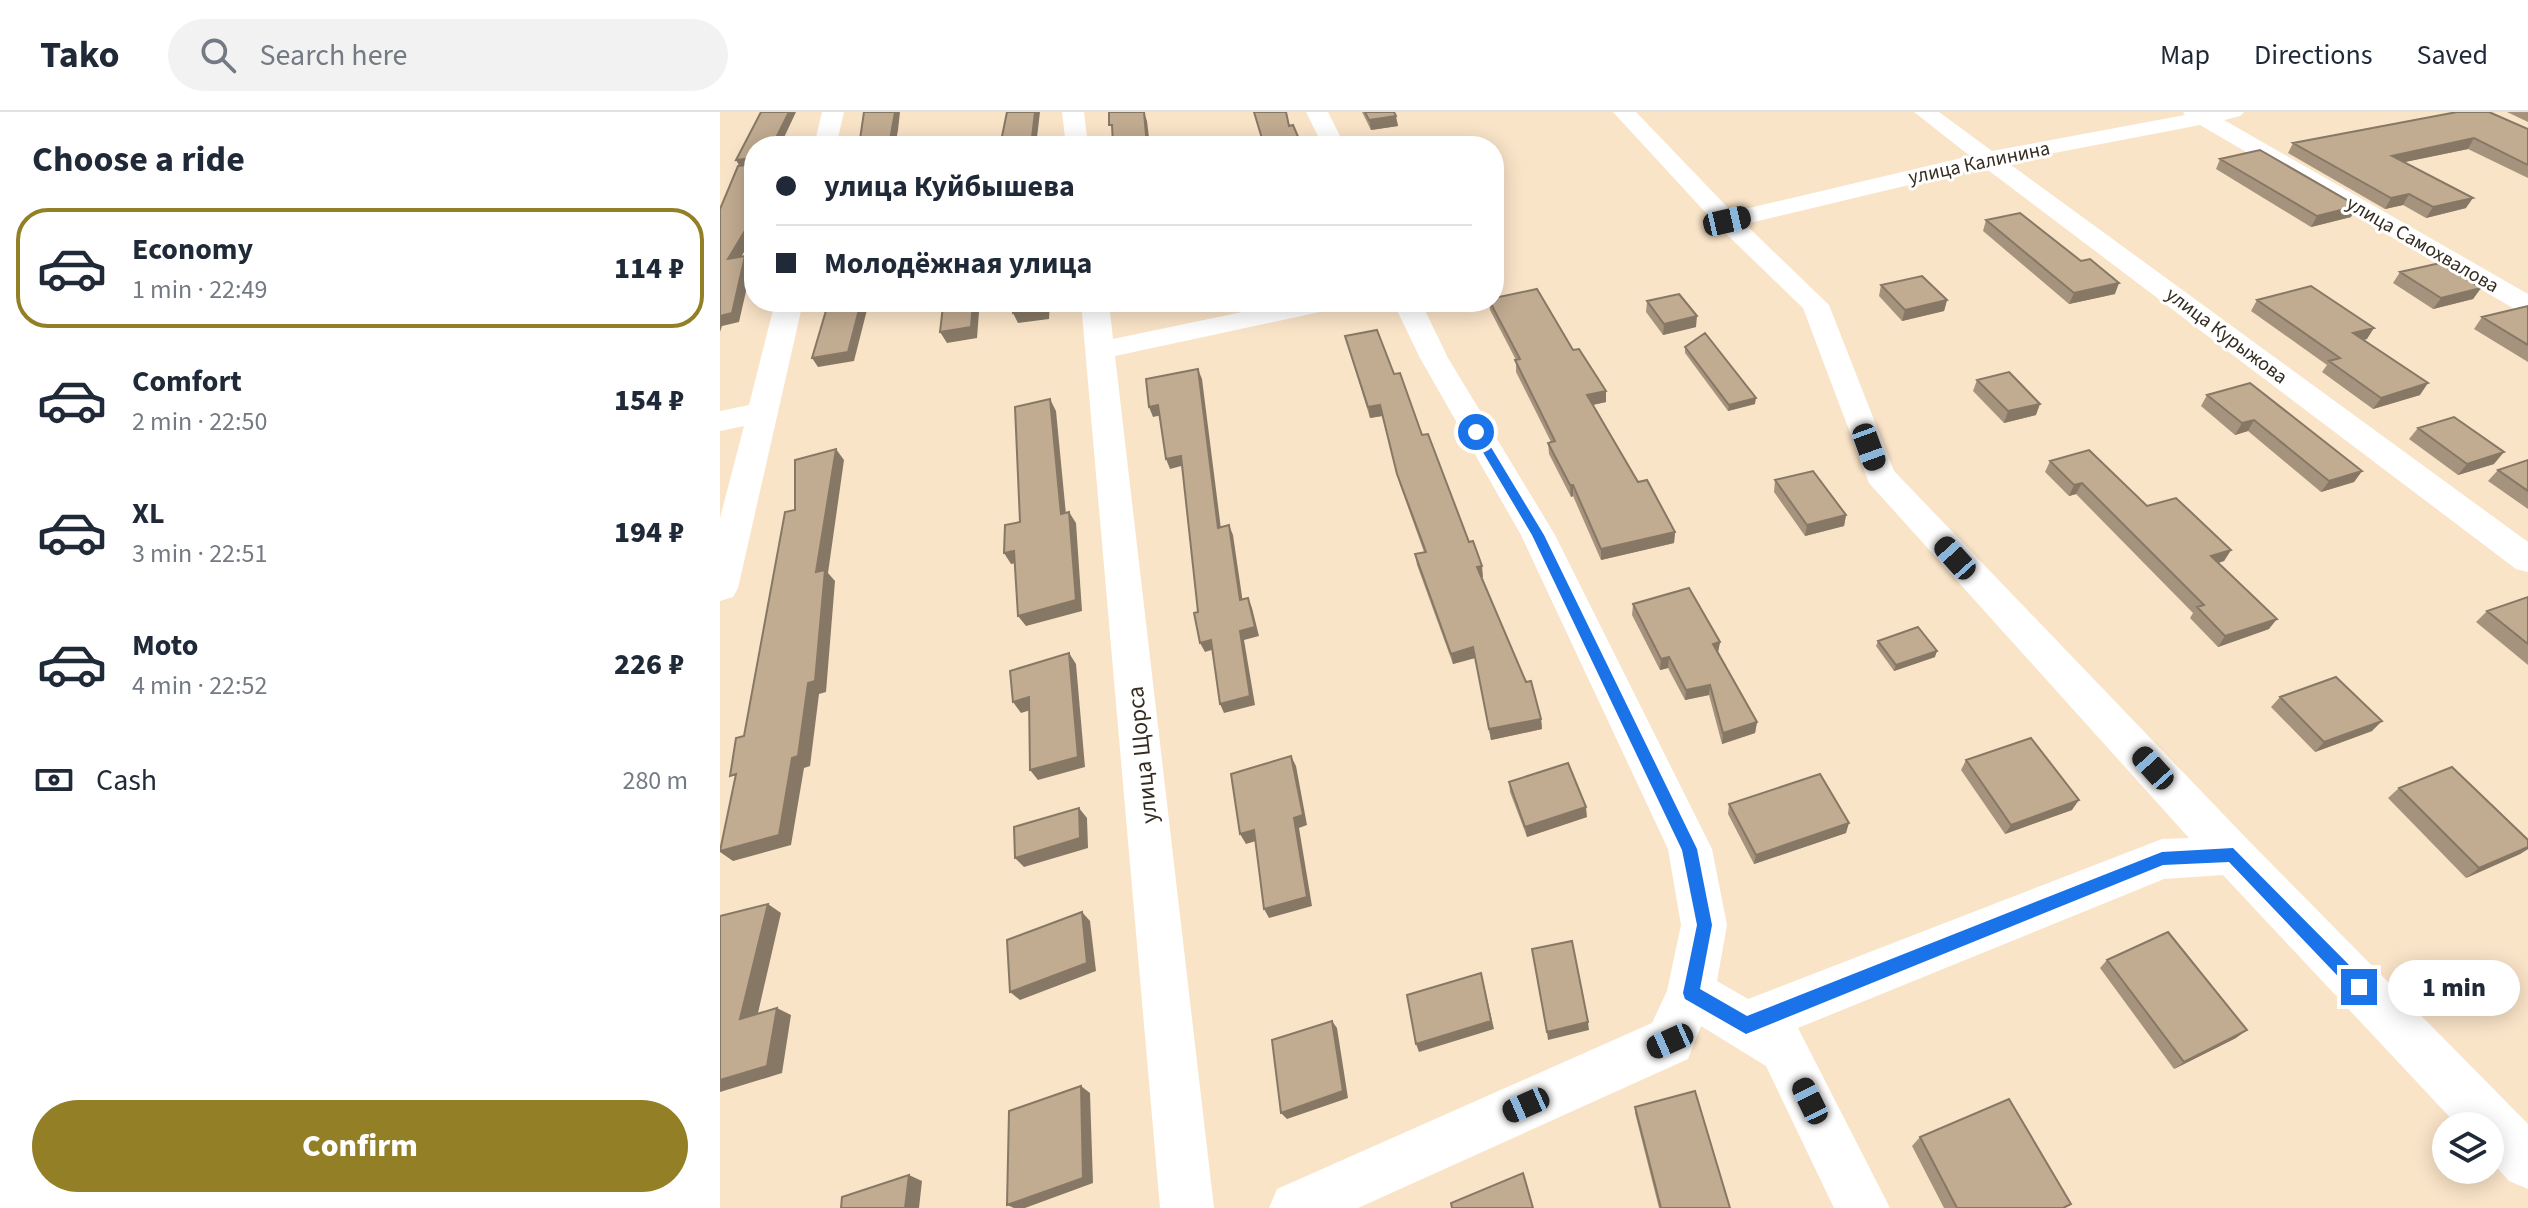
<!DOCTYPE html>
<html lang="en">
<head>
<meta charset="utf-8">
<style>
	:root { --surface:#fff; --page:#f2f2f3; --text:#1f2937; --muted:#747a83; --line:#e0e1e3; --accent:#937f26 }
	body { margin:0; font-family:"Source Sans 3",sans-serif; background:var(--page); color:var(--text); height:100vh; display:flex; flex-direction:column; font-size:30px; white-space:nowrap }
	* { box-sizing:border-box; margin:0 }
	p { font-size:26px; color:var(--muted) }
	.icon { flex:none; width:44px; height:44px; fill:none; stroke:currentColor; stroke-width:2; stroke-linecap:round; stroke-linejoin:round }
	.map { position:relative; flex:1; overflow:hidden }
	.panel { display:flex; flex-direction:column; background:var(--surface); width:720px }
	.panel>* { flex:none }
	.guide { position:absolute; left:24px; top:24px; width:760px; height:176px; border-radius:32px; box-shadow:0 4px 20px #0003; display:grid; align-content:center; height:176px; padding:0 32px; background:var(--surface) }
	.fabs { position:absolute; left:1712px; top:1000px; display:grid; gap:16px }
	.fabs a { display:grid; place-items:center; width:72px; height:72px; border-radius:50%; background:var(--surface); box-shadow:0 4px 20px #0003; font-size:40px }
	.end { position:absolute; width:36px; height:36px; margin:-18px; border:10px solid #1a73e8; background:#fff; box-shadow:0 0 0 4px #fff }
	.from { border-radius:50% }
	.bubble { position:absolute; height:56px; border-radius:28px; background:var(--surface); box-shadow:0 4px 20px #0003; font-size:26px; font-weight:800; line-height:56px; text-align:center }
	.car { position:absolute; width:24px; height:48px; margin:-24px -12px; border-radius:10px; box-shadow:0 0 6px 2px #0007; background:linear-gradient(#222 24%,#8ab4d8 0 40%,#222 0 76%,#8ab4d8 0 86%,#222 0) }
	.guide b { display:flex; align-items:center; gap:28px; height:76px; font-size:30px }
	.guide b+b { border-top:2px solid var(--line) }
	.guide i { width:20px; height:20px; background:var(--text) }
	ul { padding:0; list-style:none }
	li { display:flex; align-items:center; gap:24px; height:120px; margin:0 16px 12px; padding:0 16px; border:4px solid transparent; border-radius:32px }
	li div { flex:1 }
	li b { display:block; font-size:30px }
	li em { font-style:normal; font-weight:800 }
	li.active { border-color:var(--accent) }
	li>.icon { width:72px; height:72px; stroke-width:1.5 }
	h2 { padding:0 32px; font-size:36px; line-height:96px }
	.pay { display:flex; align-items:center; gap:20px; height:88px; padding:0 32px; font-size:30px }
	.pay p { margin-inline-start:auto }
	.primary-button { display:flex; gap:16px; margin-top:auto; padding:16px 32px }
	.primary-button a { flex:1; height:92px; border-radius:48px; background:var(--accent); color:#fff; font-size:32px; font-weight:800; line-height:92px; text-align:center }
	header { display:flex; align-items:center; gap:48px; box-sizing:border-box; height:112px; padding:0 40px; background:var(--surface); border-bottom:2px solid var(--line) }
	header strong { font-size:38px }
	nav { display:flex; gap:44px; margin-inline-start:auto; font-size:28px }
	.search { width:560px; height:72px; background:var(--page); display:flex; align-items:center; gap:20px; box-sizing:border-box; padding:0 28px; border-radius:44px; color:var(--muted); font-size:30px }
	main { display:flex; flex:1; min-height:0 }
	.map>svg:first-child { display:block }
	.lines { fill:none; stroke-linecap:round; stroke-linejoin:round }
	.minor { fill:#fff; fill-rule:evenodd }
	.wall { fill:#a6937d }
	.shaded-wall { fill:#877866 }
	.building { fill:#c1ab91; stroke:#877866; stroke-width:2 }
	.route { fill:#1a73e8 }
	.labels { text-anchor:middle; stroke-width:6; stroke-linejoin:round; paint-order:stroke }
	.far-street-label { font-size:20px; fill:#352d22; stroke:#fff }
	.street-label { font-size:24px; fill:#352d22; stroke:#fff }
</style>
</head>
<body>
<header>
<strong>Tako</strong>
<div class="search"><svg class="icon" aria-label="search" viewBox="0 0 24 24"><circle cx="10" cy="10" r="6"/><path d="M15 15l6 6"/></svg>Search here</div>
<nav><a>Map</a><a>Directions</a><a>Saved</a></nav>
</header>
<main>
<section class="panel">
<h2>Choose a ride</h2>
<ul>
<li class="active"><svg class="icon" aria-label="car" viewBox="0 0 24 24"><path d="M5 17H2v-5l4-1 3-4h7l3 4 3 1v5h-3M9 17h6M6 11h13"/><circle cx="7" cy="17" r="2"/><circle cx="17" cy="17" r="2"/></svg><div><b>Economy</b><p>1 min · 22:49</p></div><em>114 ₽</em></li>
<li><svg class="icon" aria-label="car" viewBox="0 0 24 24"><path d="M5 17H2v-5l4-1 3-4h7l3 4 3 1v5h-3M9 17h6M6 11h13"/><circle cx="7" cy="17" r="2"/><circle cx="17" cy="17" r="2"/></svg><div><b>Comfort</b><p>2 min · 22:50</p></div><em>154 ₽</em></li>
<li><svg class="icon" aria-label="car" viewBox="0 0 24 24"><path d="M5 17H2v-5l4-1 3-4h7l3 4 3 1v5h-3M9 17h6M6 11h13"/><circle cx="7" cy="17" r="2"/><circle cx="17" cy="17" r="2"/></svg><div><b>XL</b><p>3 min · 22:51</p></div><em>194 ₽</em></li>
<li><svg class="icon" aria-label="car" viewBox="0 0 24 24"><path d="M5 17H2v-5l4-1 3-4h7l3 4 3 1v5h-3M9 17h6M6 11h13"/><circle cx="7" cy="17" r="2"/><circle cx="17" cy="17" r="2"/></svg><div><b>Moto</b><p>4 min · 22:52</p></div><em>226 ₽</em></li>
</ul>
<div class="pay"><svg class="icon" aria-label="cash" viewBox="0 0 24 24"><path d="M3 7h18v10H3z"/><circle cx="12" cy="12" r="2"/></svg>Cash<p>280 m</p></div>
<div class="primary-button"><a>Confirm</a></div>
</section>
<div class="map">
<svg width="1808" height="1096" viewBox="0 0 1808 1096">
	<rect width="100%" height="100%" fill="#fae4c8"/>
	<g class="lines">
		<path class="minor" d="M102 0H124L116 34H94Z
			M342 0H364L368 34H346Z
			M586 0H608L625 34H603Z
			M893 0H916L1012 100 1250 44 1194 0H1219L1272 39 1465 3 1463 0H1524L1520 4 1504 8 1808 182V201L1798 199 1480 13 1287 50 1808 430V460L1796 457 1264 55 1025 112 1109 193 1174 359 1529 729 1808 1012V1077L1789 1069 1770 1048V1014H1738L1503 763 1444 767 1078 916 1170 1096H1114L1046 954 981 914 968 947 638 1096H549L557 1077 932 911 947 879 961 813 948 737 801 423 700 246 673 190H701L728 246 835 423 992 737 1007 813 997 869 1028 887 1442 727 1469 726 1149 371 1083 196 998 114Z
			M55 190H83L18 476 13 485 0 489V406L24 314 0 319V299L29 293Z
			M361 190H389L393 227 570 190H623L619 196 609 198 395 244 494 1096H440Z"/>
	</g>
	<path class="wall" d="M642 0H674L678 14 651 18Z
		M1787 0H1808V10Z
		M1808 17V66L1748 37 1684 50 1746 96 1706 106 1683 93 1665 97 1568 41 1573 31Z
		M1500 47 1631 105 1591 115 1496 57Z
		M1266 108 1395 182 1349 192 1263 119Z
		M1680 160 1761 176 1753 187 1713 197 1673 171Z
		M1161 173 1227 188 1224 199 1182 209 1159 184Z
		M1537 188 1647 227 1643 228 1700 283 1653 297 1602 260 1607 253 1531 199Z
		M927 189 976 215 943 223 926 200Z
		M769 190H774L853 238 886 279V290L873 293 918 370 955 420 954 431 881 448 853 384 851 385 829 342 828 331 831 330 796 260V248L770 198Z
		M1808 194V250L1754 217 1762 205Z
		M625 224 674 262 763 465H761L821 607 822 617 771 628 755 546 733 552 697 453 695 442 704 440 680 373 662 304 650 306Z
		M965 235 1035 292 1008 299 965 241Z
		M1257 268 1316 303 1284 311 1253 279Z
		M1487 283 1642 359 1634 370 1601 380 1528 319 1515 323 1481 294Z
		M1698 316 1774 352 1738 363 1689 327Z
		M1808 348V397L1768 369 1778 358Z
		M1330 349 1427 394 1511 438 1504 449 1498 451 1549 517 1498 535 1470 506 1473 501 1356 382 1349 384 1325 360Z
		M1055 368 1126 403 1124 414 1085 424 1054 380Z
		M1808 485V553L1756 510 1767 499Z
		M913 492 1000 530 998 540 1037 610 1035 621 1002 632 989 583 965 588 948 556 940 558 912 503Z
		M1158 529 1215 545 1174 559 1156 534Z
		M1560 585 1652 619 1595 640 1551 595Z
		M1246 648 1352 698 1285 722 1241 658Z
		M789 670 867 705 807 725 790 680Z
		M1679 676 1808 728V737L1800 742 1746 766 1668 686Z
		M1009 692 1126 721 1034 752 1008 702Z
		M1387 848 1516 926 1454 957 1380 856Z
		M915 995 1010 1096H939L915 1001Z
		M1200 1025 1351 1092 1345 1096H1224L1192 1034Z"/>
	<path class="shaded-wall" d="M69 0H76L60 34H52Z
		M175 0H180L178 18 175 34H169Z
		M315 0H320L316 34H311Z
		M424 0 427 9 430 34H427Z
		M676 4 678 14 651 18 649 8Z
		M1754 26 1748 37 1666 54 1672 44Z
		M34 46V54L20 55 16 48Z
		M1689 82 1683 93 1665 97 1671 86Z
		M1753 86 1746 96 1706 106 1713 95Z
		M1637 94 1631 105 1591 115 1597 104Z
		M34 97V122L15 156 8 147Z
		M25 144 32 153 19 210 2 214 0 220V204Z
		M1399 171 1395 182 1349 192 1354 181Z
		M1761 176 1753 187 1713 197 1721 186Z
		M1227 188 1224 199 1182 209 1185 198Z
		M141 190H149L134 249 98 255 92 246Z
		M253 190 259 200 257 226 227 231 220 220Z
		M325 190H330L329 207 298 211 293 201Z
		M977 204 976 215 943 223 944 212Z
		M1654 216 1647 227 1626 232 1633 221Z
		M478 257 482 267 502 425 498 416Z
		M1708 271 1700 283 1653 297 1661 286Z
		M886 279V290L867 294V283Z
		M1036 286 1035 292 1008 299 1009 293Z
		M330 287 336 299 347 413 341 402Z
		M1320 292 1316 303 1284 311 1288 299Z
		M438 293 442 303 433 305 429 295Z
		M660 293 662 304 650 306 648 295Z
		M1534 308 1528 319 1515 323 1522 311Z
		M116 337 124 348 108 461 115 469 106 580 99 582 90 654 84 656 71 733 13 749 0 740 72 646 88 571 96 460Z
		M1784 340 1774 352 1738 363 1747 352Z
		M461 344 465 353 450 357 446 347Z
		M1642 359 1634 370 1601 380 1609 369Z
		M1362 371 1356 382 1349 384 1354 373Z
		M850 373H853V384L851 385Z
		M349 400 356 411 362 499 306 514 298 504Z
		M1126 403 1124 414 1085 424 1087 413Z
		M509 413 513 423 524 498 520 488Z
		M955 420 954 431 881 448V437Z
		M1511 438 1504 449 1484 455 1491 444Z
		M294 439 301 450 291 452 284 441Z
		M762 454 763 465 758 466 757 455Z
		M528 486 532 496 539 524 524 528 535 593 504 601 500 592 520 519Z
		M1557 507 1549 517 1498 535 1505 524Z
		M491 528 495 537 485 540 480 531Z
		M1000 530 998 540 993 532Z
		M753 535 755 546 733 552 731 542Z
		M1217 539 1215 545 1174 559 1176 553Z
		M349 541 356 552 365 655 318 668 310 658Z
		M949 545 948 556 940 558 941 547Z
		M990 573 989 583 965 588 966 578Z
		M309 585 317 596 301 601 293 590Z
		M821 607 822 617 771 628 769 617Z
		M1662 609 1652 619 1595 640 1604 630Z
		M1037 610 1035 621 1002 632 1003 621Z
		M571 644 576 654 587 713 579 716 592 794 549 806 544 797 574 706Z
		M1359 688 1352 698 1285 722 1291 713Z
		M866 695 867 705 807 725 805 715Z
		M359 696 367 706 368 736 304 755 295 746Z
		M1129 711 1126 721 1034 752 1036 743Z
		M534 718 539 728 526 732 520 722Z
		M1808 735V737L1800 742 1746 766 1759 756Z
		M48 792 61 801 35 914 20 907Z
		M362 800 370 809 376 859 300 888 290 880Z
		M763 869 774 917 699 940 696 932Z
		M57 896 71 903 62 961 0 980V968Z
		M612 909 617 916 628 986 567 1007 561 1001Z
		M868 910 869 918 828 928 827 920Z
		M1527 918 1516 926 1454 957 1464 950Z
		M361 974 370 981 373 1071 305 1096H294L287 1093Z
		M189 1063 202 1069 199 1096H185Z"/>
	<path class="building" d="M41 0H69L52 34H34V46L16 48Z
		M144 0H175L169 34H139Z
		M287 0H315L311 34H280Z
		M389 0H424L427 34H401V32L393 33 392 13H389Z
		M534 0H566L569 14 573 13 582 34H548V32L544 33Z
		M645 0H674L676 4 649 8Z
		M1737 0H1769L1808 17V53L1754 26 1672 44 1753 86 1713 95 1689 82 1671 86 1573 31Z
		M1540 38 1637 94 1597 104 1500 47Z
		M34 52V97L26 117 8 147 25 144 12 201 0 204V97L18 54Z
		M1300 101 1361 149 1370 147 1399 171 1354 181 1266 108Z
		M1720 151 1761 176 1721 186 1680 160Z
		M1202 164 1227 188 1185 198 1161 173Z
		M1591 174 1654 216 1633 221 1708 271 1661 286 1609 249 1620 246 1537 188Z
		M817 177 853 238 859 237 886 279 867 283 918 370 927 368 955 420 881 437 853 373H850L828 331 835 329 795 248 800 247 770 190H774V186Z
		M959 182 977 204 944 212 927 189Z
		M108 190H141L128 240 92 246 105 202Z
		M244 190H253L251 215 220 220 223 194Z
		M293 190H325L324 197 293 201Z
		M1808 194V233L1762 205Z
		M657 218 674 262 680 261 702 323 708 322 749 430 753 429 762 454 757 455 806 570 811 569 821 607 769 617 753 535 731 542 695 442 706 440 677 362 660 293 648 295 625 224Z
		M985 221 1036 286 1009 293 965 235Z
		M478 257 498 416 509 413 520 488 528 486 535 515 520 519 530 584 500 592 491 528 480 531 474 501 478 500 461 344 446 347 438 293 429 295 426 267Z
		M1289 260 1320 292 1288 299 1257 268Z
		M1530 271 1642 359 1609 369 1534 308 1522 311 1487 283Z
		M330 287 341 402 349 400 356 488 298 504 294 439 284 441 285 413 300 410 295 295Z
		M1734 305 1784 340 1747 352 1698 316Z
		M116 337 96 460 105 458 95 569 88 571 78 644 72 646 59 723 0 739 16 662 10 664 16 626 24 624 65 400 75 398V348Z
		M1369 338 1427 394 1456 386 1511 438 1491 444 1557 507 1505 524 1477 495 1484 493 1362 371 1354 373 1330 349Z
		M1808 348V379L1778 358Z
		M1093 359 1126 403 1087 413 1055 368Z
		M969 476 1000 530 993 532 1037 610 1003 621 990 573 966 578 949 545 941 547 913 492Z
		M1808 485V532L1767 499Z
		M1198 515 1217 539 1176 553 1158 529Z
		M349 541 358 645 310 658 309 585 293 590 290 559Z
		M1616 565 1662 609 1604 630 1560 585Z
		M1311 626 1359 688 1291 713 1246 648Z
		M571 644 583 703 574 706 587 785 544 797 534 718 520 722 511 662Z
		M848 651 866 695 805 715 789 670Z
		M1732 655 1808 728V735L1759 756 1679 676Z
		M1100 662 1129 711 1036 743 1009 692Z
		M359 696 360 726 295 746 294 715Z
		M48 792 20 907 57 896 47 954 0 968V804Z
		M362 800 367 851 290 880 287 828Z
		M1448 820 1527 918 1464 950 1387 848Z
		M852 829 868 910 827 920 812 837Z
		M761 861 771 909 696 932 687 883Z
		M612 909 623 979 561 1001 552 928Z
		M361 974 363 1066 287 1093 289 999Z
		M975 979 1010 1096H941L915 995Z
		M1289 987 1351 1092 1343 1096H1237L1200 1025Z
		M803 1061 813 1096H732L731 1091Z
		M189 1063 185 1096H121L122 1085Z"/>
	<path class="route" d="M752 317H760L824 423 977 737 992 813 980 877 1027 904 1442 740 1513 736 1645 869 1647 875 1645 880H1633L1509 750 1443 753 1026 922 965 887 963 881 977 813 962 738 812 423 751 320Z"/>
	<g class="labels">
		<g class="far-street-label">
			<text transform="translate(1259 50) rotate(-12)" y="7">улица Калинина</text>
			<text transform="translate(1703 132) rotate(30)" y="7">улица Самохвалова</text>
			<text transform="translate(1507 223) rotate(37)" y="7">улица Курыжова</text>
		</g>
		<g class="street-label">
			<text transform="translate(422 643) rotate(-96)" y="8">улица Щорса</text>
		</g>
	</g>
</svg>
<div class="fabs">
<a><svg class="icon" aria-label="layers" viewBox="0 0 24 24"><path d="M12 4l9 5-9 5-9-5zM3 14l9 5 9-5"/></svg></a>
</div>
<i class="end from" style="left:756px;top:320px"></i>
<i class="end" style="left:1639px;top:875px"></i>
<div class="bubble" style="left:1668px;top:848px;width:132px">1 min</div>
<i class="car" style="left:1007px;top:109px;rotate:77deg"></i>
<i class="car" style="left:1149px;top:335px;rotate:160deg"></i>
<i class="car" style="left:1235px;top:446px;rotate:318deg"></i>
<i class="car" style="left:1433px;top:656px;rotate:318deg"></i>
<i class="car" style="left:950px;top:929px;rotate:246deg"></i>
<i class="car" style="left:1090px;top:989px;rotate:334deg"></i>
<i class="car" style="left:806px;top:993px;rotate:246deg"></i>
<div class="guide">
<b><i class="from"></i>улица Куйбышева</b>
<b><i></i>Молодёжная улица</b>
</div>
</div>
</main>
</body>
</html>
